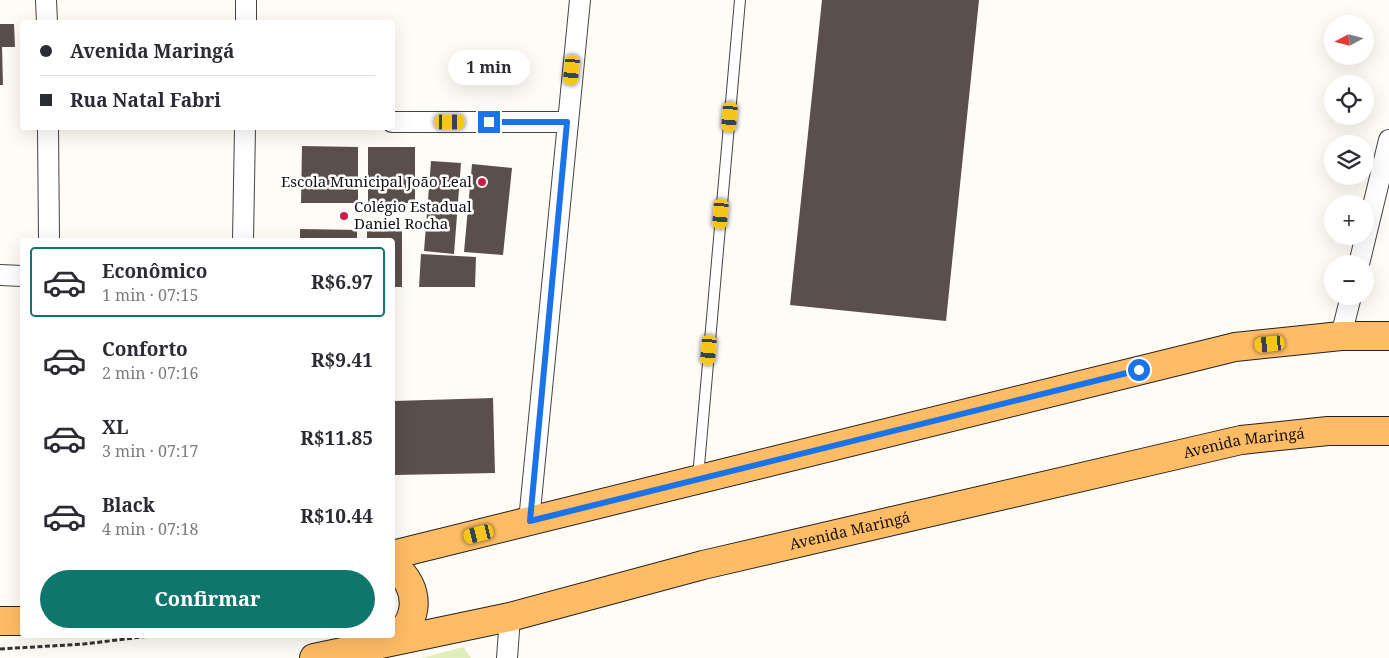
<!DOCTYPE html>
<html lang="pt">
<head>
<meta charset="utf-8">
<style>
	:root { --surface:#fff; --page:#f2f2f3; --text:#2b2b33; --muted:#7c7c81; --line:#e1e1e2; --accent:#0f766e }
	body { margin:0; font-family:"Noto Serif",serif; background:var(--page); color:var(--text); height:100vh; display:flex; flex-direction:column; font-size:19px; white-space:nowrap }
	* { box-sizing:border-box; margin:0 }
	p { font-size:16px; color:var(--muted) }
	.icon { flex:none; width:28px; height:28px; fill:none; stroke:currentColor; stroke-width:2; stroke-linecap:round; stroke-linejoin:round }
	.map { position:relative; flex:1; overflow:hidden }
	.details { position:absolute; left:20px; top:238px; width:375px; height:400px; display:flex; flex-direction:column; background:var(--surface); border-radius:5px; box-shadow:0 5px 20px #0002 }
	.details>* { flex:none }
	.top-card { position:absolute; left:20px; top:20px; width:375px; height:110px; border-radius:5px; box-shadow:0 5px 20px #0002; display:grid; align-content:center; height:110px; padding:0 20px; background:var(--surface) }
	.needle { width:32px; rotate:263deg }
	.buttons { position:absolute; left:1324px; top:15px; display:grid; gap:10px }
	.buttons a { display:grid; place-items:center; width:50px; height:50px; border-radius:50%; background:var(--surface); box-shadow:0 5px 20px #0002; font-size:25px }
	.end { position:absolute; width:22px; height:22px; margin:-11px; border:6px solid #1a73e8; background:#fff; box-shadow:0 0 0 2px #fff }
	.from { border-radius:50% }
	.bubble { position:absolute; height:35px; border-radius:18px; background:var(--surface); box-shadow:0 5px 20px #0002; font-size:16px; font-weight:700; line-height:35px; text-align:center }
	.car { position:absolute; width:15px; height:30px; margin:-15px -8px; border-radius:6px; box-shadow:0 0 4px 1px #0007; background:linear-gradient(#f5c518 24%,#345 0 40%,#f5c518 0 76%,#345 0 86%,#f5c518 0) }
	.top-card b { display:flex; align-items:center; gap:18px; height:48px; font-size:19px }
	.top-card b+b { border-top:1px solid var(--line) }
	.top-card i { width:12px; height:12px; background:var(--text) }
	ul { padding:9px 0 0; list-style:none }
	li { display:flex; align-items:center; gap:15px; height:70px; margin:0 10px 8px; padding:0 10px; border:2px solid transparent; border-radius:5px }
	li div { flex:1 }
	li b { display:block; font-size:19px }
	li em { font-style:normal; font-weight:700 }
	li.active { border-color:var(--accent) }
	li>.icon { width:45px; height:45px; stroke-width:1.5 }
	.button { display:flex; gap:10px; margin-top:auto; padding:10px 20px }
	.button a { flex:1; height:58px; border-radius:30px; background:var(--accent); color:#fff; font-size:20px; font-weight:700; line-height:58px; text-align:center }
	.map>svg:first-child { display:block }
	.green { fill:#dfeeba }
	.building { fill:#5b4f4c }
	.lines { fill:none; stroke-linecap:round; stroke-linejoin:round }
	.lane-casing { stroke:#444; stroke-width:12 }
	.street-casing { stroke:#444; stroke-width:22 }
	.primary-casing { stroke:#222; stroke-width:30 }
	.path { stroke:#333; stroke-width:3; stroke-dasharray:5 2.5; stroke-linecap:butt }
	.lane { stroke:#fff; stroke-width:10 }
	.street { stroke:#fff; stroke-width:20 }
	.primary { stroke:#ffbc65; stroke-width:28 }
	.route { stroke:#1a73e8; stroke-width:6 }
	.poi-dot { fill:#cd1d47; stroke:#fff; stroke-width:2 }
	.labels { text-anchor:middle; stroke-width:5; stroke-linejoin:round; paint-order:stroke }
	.poi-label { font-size:15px; fill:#111; stroke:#fff; text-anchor:end }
	.street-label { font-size:15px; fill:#111; stroke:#fff }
</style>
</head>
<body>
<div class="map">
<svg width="1389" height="658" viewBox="0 0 1389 658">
	<rect width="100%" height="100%" fill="#fffbf5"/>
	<path class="green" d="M463 647 471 658H422Z"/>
	<path class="building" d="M822 0H979L946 321 790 305Z
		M0 24H14L15 47H2L3 85H0Z
		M302 146 358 147V203H301Z
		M368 147H415V203H368Z
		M431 161 461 163 454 254 424 251Z
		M472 164 512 168 503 255 464 252Z
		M300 229 357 230V240H300Z
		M402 230V287H392V240H367V231Z
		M421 254 476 257 475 287H419Z
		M493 398 495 473 395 475 394 401Z"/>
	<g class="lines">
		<defs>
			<path id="lane" d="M698 477 740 0"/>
			<path id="street" d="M46 0 47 22
				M246 22V0
				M392 122H567
				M48 128 49 240
				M243 240 245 128
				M1359 264 1389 140
				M0 275 22 276
				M1341 336 1351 296
				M529 521 580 0
				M507 658 510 617"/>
			<g id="primary">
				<path d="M392 555 1235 347 1341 336H1389"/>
				<path d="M0 621H22"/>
				<path d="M384 643C420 629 424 587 392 565"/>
				<path id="s1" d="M314 658 510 617 703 565 1241 440 1328 431H1389"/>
			</g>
		</defs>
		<use href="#lane" class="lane-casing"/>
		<use href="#street" class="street-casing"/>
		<use href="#primary" class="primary-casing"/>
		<path class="path" d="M0 649 84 644 158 635"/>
		<use href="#lane" class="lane"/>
		<use href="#street" class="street"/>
		<use href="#primary" class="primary"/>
	</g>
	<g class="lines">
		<path class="route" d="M489 122H567L530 521 1139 370"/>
	</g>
	<g class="poi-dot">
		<circle cx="482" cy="182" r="5"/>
		<circle cx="344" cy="216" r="5"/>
	</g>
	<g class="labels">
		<g class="poi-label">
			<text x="472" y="187">Escola Municipal João Leal</text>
			<text x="354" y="212" text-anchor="start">Colégio Estadual<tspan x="354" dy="17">Daniel Rocha</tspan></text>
		</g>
		<g class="street-label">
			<text dy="5" stroke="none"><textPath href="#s1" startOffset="955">Avenida Maringá</textPath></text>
			<text dy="5" stroke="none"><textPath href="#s1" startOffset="551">Avenida Maringá</textPath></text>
		</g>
	</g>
</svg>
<div class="buttons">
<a><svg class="needle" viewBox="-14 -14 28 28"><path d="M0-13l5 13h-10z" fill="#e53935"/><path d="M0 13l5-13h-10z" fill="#7c7c81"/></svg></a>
<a><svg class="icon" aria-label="locate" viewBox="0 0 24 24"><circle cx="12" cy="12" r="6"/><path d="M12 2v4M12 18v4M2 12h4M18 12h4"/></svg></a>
<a><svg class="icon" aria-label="layers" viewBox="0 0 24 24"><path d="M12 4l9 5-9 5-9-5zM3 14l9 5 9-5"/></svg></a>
<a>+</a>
<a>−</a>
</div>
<i class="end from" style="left:1139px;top:370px"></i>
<i class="end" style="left:489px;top:122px"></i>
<div class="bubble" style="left:448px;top:50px;width:82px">1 min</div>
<i class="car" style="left:572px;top:70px;rotate:186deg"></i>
<i class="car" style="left:730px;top:117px;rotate:185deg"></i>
<i class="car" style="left:450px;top:122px;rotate:90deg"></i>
<i class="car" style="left:721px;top:214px;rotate:185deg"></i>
<i class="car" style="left:1270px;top:344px;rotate:264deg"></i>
<i class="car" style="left:709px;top:350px;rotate:185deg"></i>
<i class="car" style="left:479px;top:534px;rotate:256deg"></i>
<div class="top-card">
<b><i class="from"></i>Avenida Maringá</b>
<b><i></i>Rua Natal Fabri</b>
</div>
<section class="details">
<ul>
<li class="active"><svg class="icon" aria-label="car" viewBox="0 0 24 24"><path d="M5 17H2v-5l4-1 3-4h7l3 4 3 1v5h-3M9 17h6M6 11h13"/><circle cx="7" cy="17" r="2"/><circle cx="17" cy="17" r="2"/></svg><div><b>Econômico</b><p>1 min · 07:15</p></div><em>R$6.97</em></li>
<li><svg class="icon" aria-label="car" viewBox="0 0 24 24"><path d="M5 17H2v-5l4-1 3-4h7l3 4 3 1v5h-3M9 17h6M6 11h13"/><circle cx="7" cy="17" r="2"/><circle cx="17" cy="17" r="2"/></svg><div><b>Conforto</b><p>2 min · 07:16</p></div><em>R$9.41</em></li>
<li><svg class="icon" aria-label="car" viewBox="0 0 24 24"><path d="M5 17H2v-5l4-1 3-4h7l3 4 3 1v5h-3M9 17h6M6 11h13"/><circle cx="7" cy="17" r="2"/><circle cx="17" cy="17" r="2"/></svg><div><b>XL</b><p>3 min · 07:17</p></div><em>R$11.85</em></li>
<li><svg class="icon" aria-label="car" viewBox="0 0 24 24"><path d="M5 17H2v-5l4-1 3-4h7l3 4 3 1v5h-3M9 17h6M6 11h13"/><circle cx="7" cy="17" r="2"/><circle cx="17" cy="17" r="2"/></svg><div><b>Black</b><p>4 min · 07:18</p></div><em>R$10.44</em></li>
</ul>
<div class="button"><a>Confirmar</a></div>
</section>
</div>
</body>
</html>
